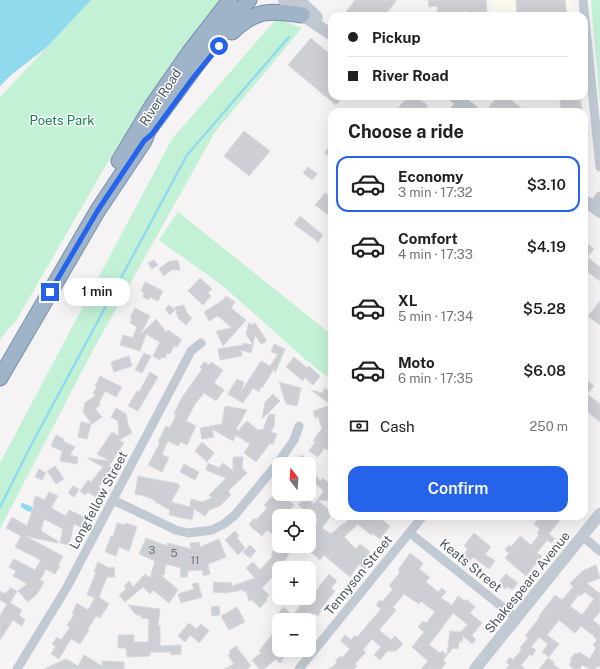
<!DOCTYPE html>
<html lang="en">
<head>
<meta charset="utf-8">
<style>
	:root { --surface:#fff; --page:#f6f6f6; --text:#202124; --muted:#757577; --line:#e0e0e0; --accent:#2563eb }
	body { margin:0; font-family:"Public Sans",sans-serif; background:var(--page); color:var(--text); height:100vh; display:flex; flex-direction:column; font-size:15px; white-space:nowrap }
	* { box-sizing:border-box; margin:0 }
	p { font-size:13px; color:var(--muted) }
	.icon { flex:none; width:22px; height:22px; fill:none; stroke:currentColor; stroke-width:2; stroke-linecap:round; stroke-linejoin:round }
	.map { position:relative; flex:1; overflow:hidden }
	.panel { position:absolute; left:328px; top:108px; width:260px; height:412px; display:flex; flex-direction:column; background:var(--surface); border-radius:12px; box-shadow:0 4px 16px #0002 }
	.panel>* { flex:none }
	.guide { position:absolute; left:328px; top:12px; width:260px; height:88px; border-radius:12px; box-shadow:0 4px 16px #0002; display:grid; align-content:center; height:88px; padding:0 20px; background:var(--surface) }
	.needle { width:26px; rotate:343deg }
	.tools { position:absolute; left:272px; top:457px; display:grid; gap:8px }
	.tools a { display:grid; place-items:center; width:44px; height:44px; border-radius:8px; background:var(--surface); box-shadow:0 4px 16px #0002; font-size:20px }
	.end { position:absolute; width:18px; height:18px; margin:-9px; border:5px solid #2563eb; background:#fff; box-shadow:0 0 0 2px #fff }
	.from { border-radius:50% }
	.bubble { position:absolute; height:28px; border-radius:12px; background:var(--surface); box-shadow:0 4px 16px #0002; font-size:13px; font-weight:600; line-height:28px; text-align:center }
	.guide b { display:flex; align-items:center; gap:14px; height:38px; font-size:15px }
	.guide b+b { border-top:1px solid var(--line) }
	.guide i { width:10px; height:10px; background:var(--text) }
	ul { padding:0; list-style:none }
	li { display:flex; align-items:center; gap:12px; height:56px; margin:0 8px 6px; padding:0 12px; border:2px solid transparent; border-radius:12px }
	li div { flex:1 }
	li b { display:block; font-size:15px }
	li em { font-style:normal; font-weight:600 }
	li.selected { border-color:var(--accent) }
	li>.icon { width:36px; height:36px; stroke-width:1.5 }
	h2 { padding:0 20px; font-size:18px; line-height:48px }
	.pay { display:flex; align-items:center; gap:10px; height:44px; padding:0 20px; font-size:15px }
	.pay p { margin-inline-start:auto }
	.button { display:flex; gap:8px; margin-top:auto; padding:8px 20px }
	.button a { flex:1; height:46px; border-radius:12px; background:var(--accent); color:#fff; font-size:16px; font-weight:600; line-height:46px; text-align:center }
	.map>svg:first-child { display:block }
	.commercial { fill:#fdf9ef }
	.green { fill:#c3f1d5 }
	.water { fill:#90daee }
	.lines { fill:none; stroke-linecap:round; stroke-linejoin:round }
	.stream { stroke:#90daee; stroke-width:2.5 }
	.building { fill:#cdcfd5; stroke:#d7d9de; fill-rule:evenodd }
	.trunk-casing { stroke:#7690ad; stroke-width:17 }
	.minor { stroke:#c1cad2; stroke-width:9 }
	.tertiary { stroke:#c1cad2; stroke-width:12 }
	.trunk { stroke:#9fb4c9; stroke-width:15 }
	.route { stroke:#2563eb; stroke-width:5 }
	.labels { text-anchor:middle; stroke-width:3; stroke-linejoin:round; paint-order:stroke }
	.number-label { font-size:11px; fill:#6b747e }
	.street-label { font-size:13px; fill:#4a5661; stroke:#fff }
	.park-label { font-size:13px; fill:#17864f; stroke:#fff }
</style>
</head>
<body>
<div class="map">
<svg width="600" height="669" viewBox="0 0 600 669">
	<rect width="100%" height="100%" fill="#f5f3f3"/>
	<path class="commercial" d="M492 0H572L574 16H494Z"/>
	<path class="green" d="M91 0H220L182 50 106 165 16 321 7 330 0 340V97Z
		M591 0H600V104Z
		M277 18 302 28 215 132 93 350 0 529V463L172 139Z
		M178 212 332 335V381L305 359 223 286 159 240Z"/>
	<path class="water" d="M0 0H91L47 47 10 76 0 86Z
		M21 503H23L32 507V511L29 512 21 507Z"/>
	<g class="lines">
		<path class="stream" d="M0 507 27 453 187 155 289 37"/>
	</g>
	<path class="building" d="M355 0H397L384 16H348L345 13Z
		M428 0H486L487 15 468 16 467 11 438 14 437 6 429 7Z
		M516 0H565L567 14 547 16H517Z
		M311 38 332 56V96H344L336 105 288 65Z
		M408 96H416L428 106 423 112H395Z
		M498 96H506L526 112H495L489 107Z
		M560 96H580L582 112H561Z
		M244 131 270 151 249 176 224 156Z
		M332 144V159L324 153Z
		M308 167 317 174 312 180 303 173Z
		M325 193 332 198V218L315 205Z
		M300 216 323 235 318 242 294 224Z
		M584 241 594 249 587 257 600 267V281L584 269Z
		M154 260 158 265 152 269 148 263Z
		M178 260 180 270H171L164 276 159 269 168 262Z
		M200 278 212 289 208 293 211 296 203 305 188 291Z
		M145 282 163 291 158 301 150 297 148 300 143 297 144 293 141 291Z
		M226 296 235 302 231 308 246 320 223 346 216 331 232 328 218 316 209 321 204 312 223 300Z
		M600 301V325L588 316Z
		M169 305 175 310 170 315 165 309Z
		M184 305 187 313 192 318 186 325 178 318 175 307Z
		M135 308 150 316 140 335 156 319 166 332 169 330 173 334 180 338 178 339H182L177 347 174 346 170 354 167 353 165 358 161 357 160 360 153 356 160 342 146 334 140 351 120 345 123 335 133 338 137 327 130 323 132 319 130 318Z
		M249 322 251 325 255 323 267 341 261 344 255 335 253 345 246 334Z
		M243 343 253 345 251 353 241 350 242 356 220 360 218 349 243 345Z
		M274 344 285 349 275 373 274 369 262 388 261 387 259 392 253 388 243 403 228 394 237 379 244 382 241 392 261 361 270 366 278 354 271 352Z
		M144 353 151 356 142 373 135 370Z
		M129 356 132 366 114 372 111 362Z
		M294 357 307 368 309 366 320 376 313 385 304 377 303 381 286 367Z
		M204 362 209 365 211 362 223 370 214 383 224 390 216 401 204 393 195 404 186 421 196 426 187 445 181 442 178 446 168 441 162 454 169 458 162 472 148 465 160 443 158 442 166 426 170 428 176 415 174 414 181 399 202 369 200 367Z
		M150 372 158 377 138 411 128 406 137 391 139 392Z
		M100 376 122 387 116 397 105 391 99 403 100 405 95 409 102 417 92 424 83 412 85 403 96 395 93 393 97 387 95 386Z
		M584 378 594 386 587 394 600 404V422L584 409Z
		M279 382 301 388 297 406 286 404Z
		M325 388 332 393V445L328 450 324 448 318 457 309 451 315 442 313 441 322 428 318 417 315 418 313 411 331 405 311 390 322 393Z
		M273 394 280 401 262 419 265 402Z
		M225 406 247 410 236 429 238 431 247 421 259 431 260 429 263 430 269 414 275 415 274 426 271 432 277 434 273 444 270 443 256 462 244 453 250 444 236 435 233 441 212 429 214 437 202 439 200 428 222 424Z
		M116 408 126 414 128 424 132 433 119 440 124 443 109 466 113 469 98 487 101 489 95 497 88 492 85 495 80 491 88 480 91 482 103 467 87 458 110 461 97 454 112 432 119 436 118 421 111 417Z
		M81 422 91 424 87 439 78 437Z
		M56 435 64 439 63 441 75 447 70 455 78 457 77 464 60 461 62 451 51 446Z
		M202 442 214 453 207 462 195 451Z
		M302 455 309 464H290Z
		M233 457H243L242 468 247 473 228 491 231 495 220 506 209 510 205 516 194 509 192 520 169 515 170 510 155 502 156 501 148 497 135 494 138 476 179 484 178 485 180 486 171 502 190 507 191 499 202 502 212 498 209 495 226 478 206 470 208 463 219 468 223 463 233 471Z
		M184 464 199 472 195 480 180 472Z
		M55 466 64 479 56 484 47 471Z
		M309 468 320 481 323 478 332 486V501L317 500 324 491 313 481 309 486Z
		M39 469 46 473 42 480 35 477Z
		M73 486 79 489 74 497 68 493Z
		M279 489V494H291L287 499 294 505 285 516H279V529L274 536 267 530 262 536 249 525 254 518 256 520 267 508 264 505Z
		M49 492 58 496 51 508 66 516 69 510 86 518 81 527 74 524 69 545 60 543 63 529 44 519 41 531 58 541V543L25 536 63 556 58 565 60 566 55 574 46 569 40 580 44 582 37 594 28 602 18 591 27 584 13 576 16 571 9 567 14 559 35 570 41 560 15 547 21 536 6 528 12 517 27 526 34 504 33 503 36 496 45 500Z
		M305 497 314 504 317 500 332 512V514L322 528 331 534 344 523 345 524 350 516H377L390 526 380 539 373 534 371 535 358 524 344 537 356 549 360 544 370 552 365 559 370 563 365 569 359 564 350 577 324 555 320 560 310 551 316 545 309 540V532L318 520 298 505Z
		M540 516H563L549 534 555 539 551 543 547 540 537 553 542 556 526 576 505 558 509 553 505 550 509 545 511 547 520 536 531 545 539 535 537 533 540 529 534 524Z
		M117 523 125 525 126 523 137 527 129 551 119 547 116 556 105 552 111 536 113 537Z
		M235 531 239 536 237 538 245 548 238 555 225 540Z
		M474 533 491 547 485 554 495 561 489 569 473 557 467 565 460 559 468 549 464 546Z
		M146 538 167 546 168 543 191 549 190 543 199 542 200 547 219 539 226 557 208 564 210 574 203 576V570L188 571 187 577H180L181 568 166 564 164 575H161L178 590 169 603 153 590 150 594 143 587 125 602 119 595 126 589 124 586 129 581 133 587 145 574 150 578 155 561 139 554Z
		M250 545 256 551 250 558 243 552Z
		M276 546H293L284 562 293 568H279V582L273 576 262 588 269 595 266 599 267 600 260 608 252 600 249 601 246 591 243 592V589L235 592 232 586 255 578 246 568 253 562 260 570 273 556 271 555Z
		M410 553 423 563 419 569 430 577 426 582 438 592 442 588 446 592 441 598 452 605 458 596 465 601 466 599 475 607 470 613 482 623 472 635 476 640 472 644 463 636 462 642H459L458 649 453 648 443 660 446 663 441 669H421L428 661 412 647 424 632 418 627 423 621 426 623 435 612 421 601 419 604 404 594 393 607 396 610 379 630 391 640 395 636 403 644 396 651H387L380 660 374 655 381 647 372 639 363 650 366 652 355 664 357 666 354 669H329L337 663 335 661 340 656 342 658 350 649 341 641 345 635 351 640 355 635 357 637 381 609 376 605 380 600 382 602 393 589 389 586 400 572 398 570ZM453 613 468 625 460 632 450 631 447 655 442 651 440 653 429 645Z
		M98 562 109 568 114 567 115 577H107L99 597 109 604 100 618 96 616 88 629 89 630 80 644 71 639 59 659 51 654 56 646 52 644 57 637 61 640 70 627 67 625 74 615 72 614 77 603 88 610 95 598 87 595 96 572 94 571Z
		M596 565 600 578 587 583 599 593 600 592V612L593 620 600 626V667L597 666 595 669H590L582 665 580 669H574L569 665 572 660 570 659 575 653 577 654 579 652 590 659 596 648 593 645 597 640 593 636H594L581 626 575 633 559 620 547 635 559 644 549 657 542 652 548 644 539 637 531 647 536 650 532 656 530 654 521 665 525 669H506L509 665 506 662 510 657 513 660 522 649 520 648 528 638 525 636 540 617 539 616 555 595 562 600 573 587 570 583 584 570ZM585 592 594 599 582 615 570 606 579 594 580 596Z
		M329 574 337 581 331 588 335 591 320 610 321 611 318 616 314 613 309 620H283L277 615 283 607 293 615 305 600 309 603V593L313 588 316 591Z
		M506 574 518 583 512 590 508 587 506 589 500 585 502 583 500 581Z
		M214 582 225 583 231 582 234 591 226 593 213 592Z
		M198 583 202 597 181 603 178 594 194 589 192 584Z
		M10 588 17 591 10 603 22 610 19 615 25 620 22 626 13 620 0 640V616L7 604 0 600V591L4 594 5 592 7 593Z
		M128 605 160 609 158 625 160 626V646L181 645V654L171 655V652H150V656L127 657 126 648H118V635H134V642H148L149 619 141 618V615H136Z
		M219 606 220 615 212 616 211 607Z
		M237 607 245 622 229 630 221 616Z
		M189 623 196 629 201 624 209 631 199 643 190 635 185 642 178 636Z
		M279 626V650H286L281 655 284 658 280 663 276 659 264 669H259L252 660 261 653 259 651Z
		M236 646 251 666 247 669H224L234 664 228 655 231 653 229 651Z
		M84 655 102 666V661L124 662V669H44L66 659 78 666Z
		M548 658 554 662 553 664 560 669H539Z"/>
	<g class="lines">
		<defs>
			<path id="trunk" d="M232 32C256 9 271 10 302 15
				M119 161 152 106 189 53 230 0
				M0 378 98 210 144 141 148 131 198 63 249 0"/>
		</defs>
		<use href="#trunk" class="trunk-casing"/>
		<path class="minor" d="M583 0 600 167
			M453 112 461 102
			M592 207 600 196
			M113 500 176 530 188 533 212 530 224 524 235 515 277 464 294 440 299 426
			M410 533 516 618
			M582 536 600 551
			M17 669 67 587 191 351 201 343
			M299 669 423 516"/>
		<path class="tertiary" d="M284 0 302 15 332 35
			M299 0 317 17
			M454 96 474 112
			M584 200 600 212
			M475 669 600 514"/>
		<use href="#trunk" class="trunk"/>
	</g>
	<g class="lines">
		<path class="route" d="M50 292 98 210 144 141 152 134 193 78 219 46"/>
	</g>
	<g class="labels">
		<g class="number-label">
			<text x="152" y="554">3</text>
			<text x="174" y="557">5</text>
			<text x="195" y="564">11</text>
		</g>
		<g class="street-label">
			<text transform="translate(160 97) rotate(-57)" y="5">River Road</text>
			<text transform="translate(98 500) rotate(-62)" y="5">Longfellow Street</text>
			<text transform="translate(471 565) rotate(39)" y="5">Keats Street</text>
			<text transform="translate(358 575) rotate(-51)" y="5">Tennyson Street</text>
			<text transform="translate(527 582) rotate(-51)" y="5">Shakespeare Avenue</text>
		</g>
		<g class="park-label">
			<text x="62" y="125">Poets Park</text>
		</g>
	</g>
</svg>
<div class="tools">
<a><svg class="needle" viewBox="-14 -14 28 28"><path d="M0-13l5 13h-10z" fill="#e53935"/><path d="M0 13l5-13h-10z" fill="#757577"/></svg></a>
<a><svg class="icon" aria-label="locate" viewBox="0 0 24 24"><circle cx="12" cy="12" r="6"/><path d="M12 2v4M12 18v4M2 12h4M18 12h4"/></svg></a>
<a>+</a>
<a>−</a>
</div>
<i class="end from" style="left:219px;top:46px"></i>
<i class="end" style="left:50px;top:292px"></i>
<div class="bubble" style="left:64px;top:278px;width:66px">1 min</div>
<div class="guide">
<b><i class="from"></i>Pickup</b>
<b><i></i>River Road</b>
</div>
<section class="panel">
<h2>Choose a ride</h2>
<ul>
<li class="selected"><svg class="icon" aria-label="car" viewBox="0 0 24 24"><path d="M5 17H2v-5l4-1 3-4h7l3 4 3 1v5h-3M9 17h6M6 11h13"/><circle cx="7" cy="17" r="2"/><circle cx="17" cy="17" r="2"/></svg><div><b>Economy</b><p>3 min · 17:32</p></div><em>$3.10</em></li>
<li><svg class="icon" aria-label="car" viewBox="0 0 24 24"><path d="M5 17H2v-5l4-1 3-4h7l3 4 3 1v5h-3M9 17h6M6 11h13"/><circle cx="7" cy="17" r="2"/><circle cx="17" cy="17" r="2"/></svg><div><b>Comfort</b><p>4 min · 17:33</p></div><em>$4.19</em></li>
<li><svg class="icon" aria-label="car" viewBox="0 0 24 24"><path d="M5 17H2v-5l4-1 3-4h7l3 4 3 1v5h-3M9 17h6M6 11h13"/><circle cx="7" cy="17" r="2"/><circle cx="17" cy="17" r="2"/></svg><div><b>XL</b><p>5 min · 17:34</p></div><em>$5.28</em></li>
<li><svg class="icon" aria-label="car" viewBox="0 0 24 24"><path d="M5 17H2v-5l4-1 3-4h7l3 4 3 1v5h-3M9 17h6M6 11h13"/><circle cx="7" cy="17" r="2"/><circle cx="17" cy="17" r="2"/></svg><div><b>Moto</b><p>6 min · 17:35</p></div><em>$6.08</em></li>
</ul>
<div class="pay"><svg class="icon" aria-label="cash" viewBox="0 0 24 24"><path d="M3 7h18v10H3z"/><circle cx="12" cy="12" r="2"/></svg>Cash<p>250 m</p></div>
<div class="button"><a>Confirm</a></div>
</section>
</div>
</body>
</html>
